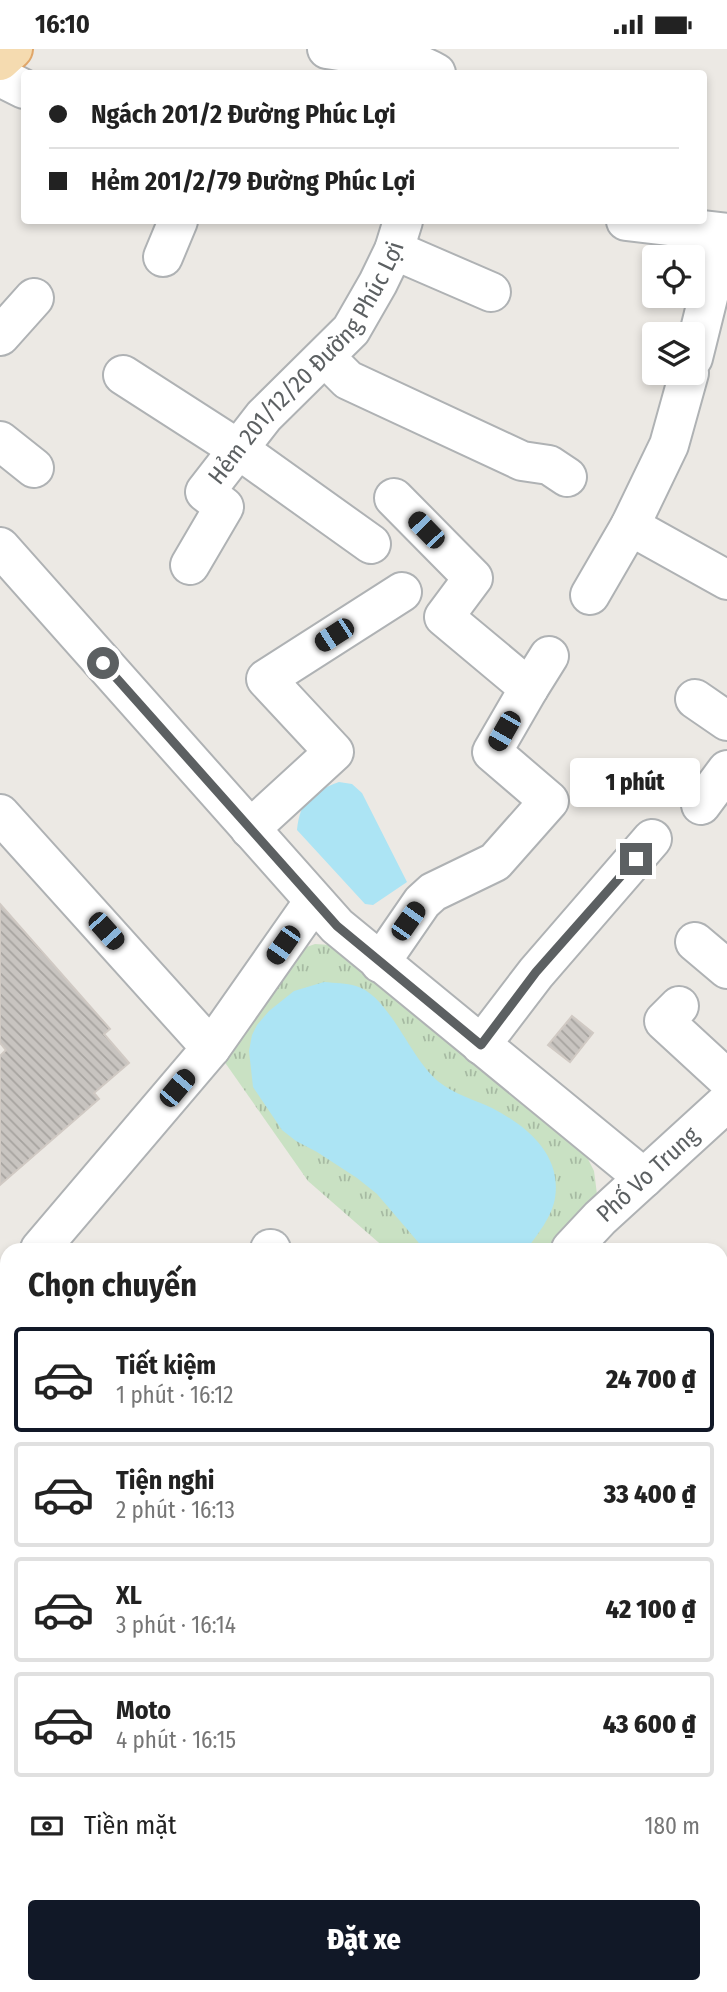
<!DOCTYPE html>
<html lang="vi">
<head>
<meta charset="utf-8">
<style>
	:root { --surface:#fff; --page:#f2f2f2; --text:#222; --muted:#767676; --line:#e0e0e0; --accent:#111827 }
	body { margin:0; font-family:"Fira Sans Condensed",sans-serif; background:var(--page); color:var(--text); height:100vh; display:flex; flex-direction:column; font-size:26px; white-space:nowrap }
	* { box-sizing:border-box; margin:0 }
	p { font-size:23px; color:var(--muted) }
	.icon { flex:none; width:38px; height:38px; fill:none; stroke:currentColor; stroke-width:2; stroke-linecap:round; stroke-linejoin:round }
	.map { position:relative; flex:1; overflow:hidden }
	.side { position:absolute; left:0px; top:1194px; width:728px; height:751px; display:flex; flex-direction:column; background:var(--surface); border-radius:21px 21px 0 0; box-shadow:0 4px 10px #0003 }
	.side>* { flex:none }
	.hud { position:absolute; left:21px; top:21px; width:686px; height:154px; border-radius:7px; box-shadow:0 4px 10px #0003; display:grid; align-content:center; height:154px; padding:0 28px; background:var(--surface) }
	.controls { position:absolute; left:642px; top:196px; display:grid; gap:14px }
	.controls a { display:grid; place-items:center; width:63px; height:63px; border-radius:7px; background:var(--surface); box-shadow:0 4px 10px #0003; font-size:35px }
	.end { position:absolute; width:32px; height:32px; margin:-16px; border:9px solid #5c6062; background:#fff; box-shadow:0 0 0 4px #fff }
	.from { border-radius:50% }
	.bubble { position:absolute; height:49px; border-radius:7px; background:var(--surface); box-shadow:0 4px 10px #0003; font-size:23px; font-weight:800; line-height:49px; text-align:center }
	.car { position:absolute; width:21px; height:42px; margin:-21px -10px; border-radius:9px; box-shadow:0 0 5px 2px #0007; background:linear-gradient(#222 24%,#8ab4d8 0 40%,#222 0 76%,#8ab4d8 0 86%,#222 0) }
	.hud b { display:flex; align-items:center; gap:24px; height:66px; font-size:26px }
	.hud b+b { border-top:2px solid var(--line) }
	.hud i { width:18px; height:18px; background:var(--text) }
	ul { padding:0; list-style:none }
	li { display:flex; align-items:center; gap:21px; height:105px; margin:0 14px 10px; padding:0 14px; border:4px solid var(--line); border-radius:7px }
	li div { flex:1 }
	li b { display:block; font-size:26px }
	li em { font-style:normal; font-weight:800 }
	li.current { border-color:var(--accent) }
	li>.icon { width:63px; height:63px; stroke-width:1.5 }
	h2 { padding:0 28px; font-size:32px; line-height:84px }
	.pay { display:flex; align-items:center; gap:18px; height:77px; padding:0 28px; font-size:26px }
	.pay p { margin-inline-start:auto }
	.cta { display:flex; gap:14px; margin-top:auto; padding:14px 28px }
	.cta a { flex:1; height:80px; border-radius:7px; background:var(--accent); color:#fff; font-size:28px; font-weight:800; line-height:80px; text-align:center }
	.status { display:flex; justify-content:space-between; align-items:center; height:49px; padding:0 35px; background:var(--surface); direction:ltr }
	.status svg { height:19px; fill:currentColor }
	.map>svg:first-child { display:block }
	.wetland { fill:url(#wetland-marsh) }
	.park { fill:url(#park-tufts) }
	.water { fill:#ace4f4 }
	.building { fill:url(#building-back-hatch); stroke:#d0c9c3; stroke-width:2 }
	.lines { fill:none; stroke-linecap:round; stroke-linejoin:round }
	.minor-casing { stroke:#afb2b4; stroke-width:42 }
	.major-casing { stroke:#e0a669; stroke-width:42 }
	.minor { stroke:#fff; stroke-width:38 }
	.major { stroke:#f5dbb0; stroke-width:38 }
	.route { stroke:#5c6062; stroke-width:9 }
	.labels { text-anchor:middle; stroke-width:7; stroke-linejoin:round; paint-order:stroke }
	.street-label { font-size:24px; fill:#5c6062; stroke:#fff }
</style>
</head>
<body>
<div class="status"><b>16:10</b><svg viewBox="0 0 49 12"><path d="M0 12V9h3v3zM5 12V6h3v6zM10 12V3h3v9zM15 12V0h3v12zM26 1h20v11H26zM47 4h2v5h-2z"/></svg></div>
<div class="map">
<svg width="727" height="1943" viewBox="0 0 727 1943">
	<defs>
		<pattern id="wetland-marsh" width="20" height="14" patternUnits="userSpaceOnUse" patternTransform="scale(1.75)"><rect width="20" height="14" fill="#c9e1c3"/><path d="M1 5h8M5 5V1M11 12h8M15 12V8" fill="none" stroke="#a6baa2"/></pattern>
		<pattern id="park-tufts" width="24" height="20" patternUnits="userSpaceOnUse" patternTransform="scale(1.75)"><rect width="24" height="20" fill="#c9e1c3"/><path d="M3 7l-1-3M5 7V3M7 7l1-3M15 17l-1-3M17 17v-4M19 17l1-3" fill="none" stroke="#a6baa2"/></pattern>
		<pattern id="building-back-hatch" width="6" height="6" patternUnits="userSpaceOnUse" patternTransform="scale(1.75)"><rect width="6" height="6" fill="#c8c4c0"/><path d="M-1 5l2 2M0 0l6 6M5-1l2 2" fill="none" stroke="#a6a39f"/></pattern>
	</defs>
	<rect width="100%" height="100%" fill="#ece9e4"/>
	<path class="wetland" d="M0 1453 7 1460V1554L0 1560Z
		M7 1627V1896L0 1902V1633Z"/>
	<path class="park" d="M315 895 330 896 582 1098 594 1122 598 1153 553 1200H386L308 1132 219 1005 301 900Z"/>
	<path class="water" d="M339 733 352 735 362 744 407 833 373 856 365 855 297 781C300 751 312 743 339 733Z
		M324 933C335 934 346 934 356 937 390 947 410 1010 439 1033 454 1045 475 1051 492 1059 527 1077 562 1106 555 1149 552 1168 537 1186 527 1200H424L377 1145 357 1129 317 1103 296 1092 282 1081 253 1038 249 1002 252 986 257 976 269 962 294 942Z
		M7 1921V1937H384L388 1943H0V1928Z"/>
	<path class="building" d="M0 855 110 980 104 985 129 1014 94 1044 99 1050 0 1136V1007L6 1001 0 994Z
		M572 967 593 984 570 1013 548 996Z"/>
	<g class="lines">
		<defs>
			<g id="minor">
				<path d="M327 0C366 7 399 3 436 24"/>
				<path d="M0 28 24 40"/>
				<path d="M626 172 727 184"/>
				<path d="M394 201 491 243"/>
				<path d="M163 208 178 172"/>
				<path d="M0 287 34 249"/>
				<path d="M325 308 348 331 522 412 549 416 567 428"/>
				<path d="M693 309 724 184"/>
				<path d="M123 326 238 400 371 495"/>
				<path d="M0 392 34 419"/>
				<path d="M630 477 727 531"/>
				<path d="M0 498 337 877 644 1129"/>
				<path id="s1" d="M190 516 224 458 205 443 264 367 351 281 378 234 394 201 403 172"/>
				<path d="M590 546 630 477 669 396 689 324"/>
				<path d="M529 639 549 607"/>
				<path d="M695 650 727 672"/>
				<path d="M701 756 727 721"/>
				<path d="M0 765 211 999 314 852"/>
				<path d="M250 780 334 703 266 630 402 543"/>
				<path d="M695 893 727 920"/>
				<path d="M380 914 422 853 433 843 495 813 549 752 492 703 529 639 444 568 473 529 394 449"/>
				<path d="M679 957 664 972 727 1030"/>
				<path d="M481 996 536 924 652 790"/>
				<path d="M40 1200 211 999"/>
				<path d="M270 1200H271"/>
				<path id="s2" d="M571 1200 600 1169 727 1053"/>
				<path d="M0 1248 7 1240"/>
				<path d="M0 1294 7 1302"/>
				<path d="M721 1367 727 1371"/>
				<path d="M0 1444 7 1451"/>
				<path d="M721 1809 727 1801"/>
				<path d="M390 1937 394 1943"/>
				<path d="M706 1937 714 1943"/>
				<path d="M543 1943 550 1937"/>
			</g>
			<path id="major" d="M0 12 13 0"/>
		</defs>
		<use href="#minor" class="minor-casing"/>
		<use href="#major" class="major-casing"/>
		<use href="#minor" class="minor"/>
		<use href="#major" class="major"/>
	</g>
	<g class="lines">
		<path class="route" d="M103 614 337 877 481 996 536 923 636 810"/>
	</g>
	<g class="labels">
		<g class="street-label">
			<text dy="8" stroke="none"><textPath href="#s1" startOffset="257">Hẻm 201/12/20 Đường Phúc Lợi</textPath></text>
			<text dy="8" stroke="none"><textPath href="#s2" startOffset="107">Phố Vo Trung</textPath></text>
		</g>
	</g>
</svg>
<div class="controls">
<a><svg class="icon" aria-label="locate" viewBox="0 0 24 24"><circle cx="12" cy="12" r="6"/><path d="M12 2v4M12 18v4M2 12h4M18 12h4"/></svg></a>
<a><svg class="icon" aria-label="layers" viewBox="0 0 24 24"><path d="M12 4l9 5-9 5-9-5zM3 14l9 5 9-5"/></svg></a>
</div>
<i class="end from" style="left:103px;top:614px"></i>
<i class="end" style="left:636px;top:810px"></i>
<div class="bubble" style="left:570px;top:709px;width:130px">1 phút</div>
<i class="car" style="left:426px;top:481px;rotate:316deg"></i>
<i class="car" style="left:334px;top:586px;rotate:237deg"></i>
<i class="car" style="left:504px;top:682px;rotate:210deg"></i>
<i class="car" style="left:408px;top:872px;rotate:35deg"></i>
<i class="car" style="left:106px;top:882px;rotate:138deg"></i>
<i class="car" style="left:283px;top:896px;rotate:215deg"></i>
<i class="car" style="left:177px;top:1039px;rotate:40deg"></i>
<div class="hud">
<b><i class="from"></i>Ngách 201/2 Đường Phúc Lợi</b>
<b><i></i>Hẻm 201/2/79 Đường Phúc Lợi</b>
</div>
<section class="side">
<h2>Chọn chuyến</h2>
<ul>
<li class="current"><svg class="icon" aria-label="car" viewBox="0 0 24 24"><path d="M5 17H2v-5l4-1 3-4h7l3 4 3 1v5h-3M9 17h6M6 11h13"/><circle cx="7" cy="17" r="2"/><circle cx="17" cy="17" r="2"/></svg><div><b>Tiết kiệm</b><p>1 phút · 16:12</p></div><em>24 700 ₫</em></li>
<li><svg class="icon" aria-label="car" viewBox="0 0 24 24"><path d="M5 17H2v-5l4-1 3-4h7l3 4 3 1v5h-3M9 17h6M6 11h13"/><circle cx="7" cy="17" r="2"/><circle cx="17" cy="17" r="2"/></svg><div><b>Tiện nghi</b><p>2 phút · 16:13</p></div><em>33 400 ₫</em></li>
<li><svg class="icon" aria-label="car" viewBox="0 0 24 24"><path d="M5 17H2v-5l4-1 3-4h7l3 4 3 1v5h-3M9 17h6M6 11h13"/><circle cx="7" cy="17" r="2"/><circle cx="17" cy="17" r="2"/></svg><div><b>XL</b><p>3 phút · 16:14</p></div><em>42 100 ₫</em></li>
<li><svg class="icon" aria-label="car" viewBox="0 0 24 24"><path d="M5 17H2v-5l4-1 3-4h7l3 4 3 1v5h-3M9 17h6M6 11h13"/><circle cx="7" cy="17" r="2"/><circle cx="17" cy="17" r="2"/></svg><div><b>Moto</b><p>4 phút · 16:15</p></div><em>43 600 ₫</em></li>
</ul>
<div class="pay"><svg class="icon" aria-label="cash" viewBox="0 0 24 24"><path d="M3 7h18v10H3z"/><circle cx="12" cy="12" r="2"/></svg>Tiền mặt<p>180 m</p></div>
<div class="cta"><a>Đặt xe</a></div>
</section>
</div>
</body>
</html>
